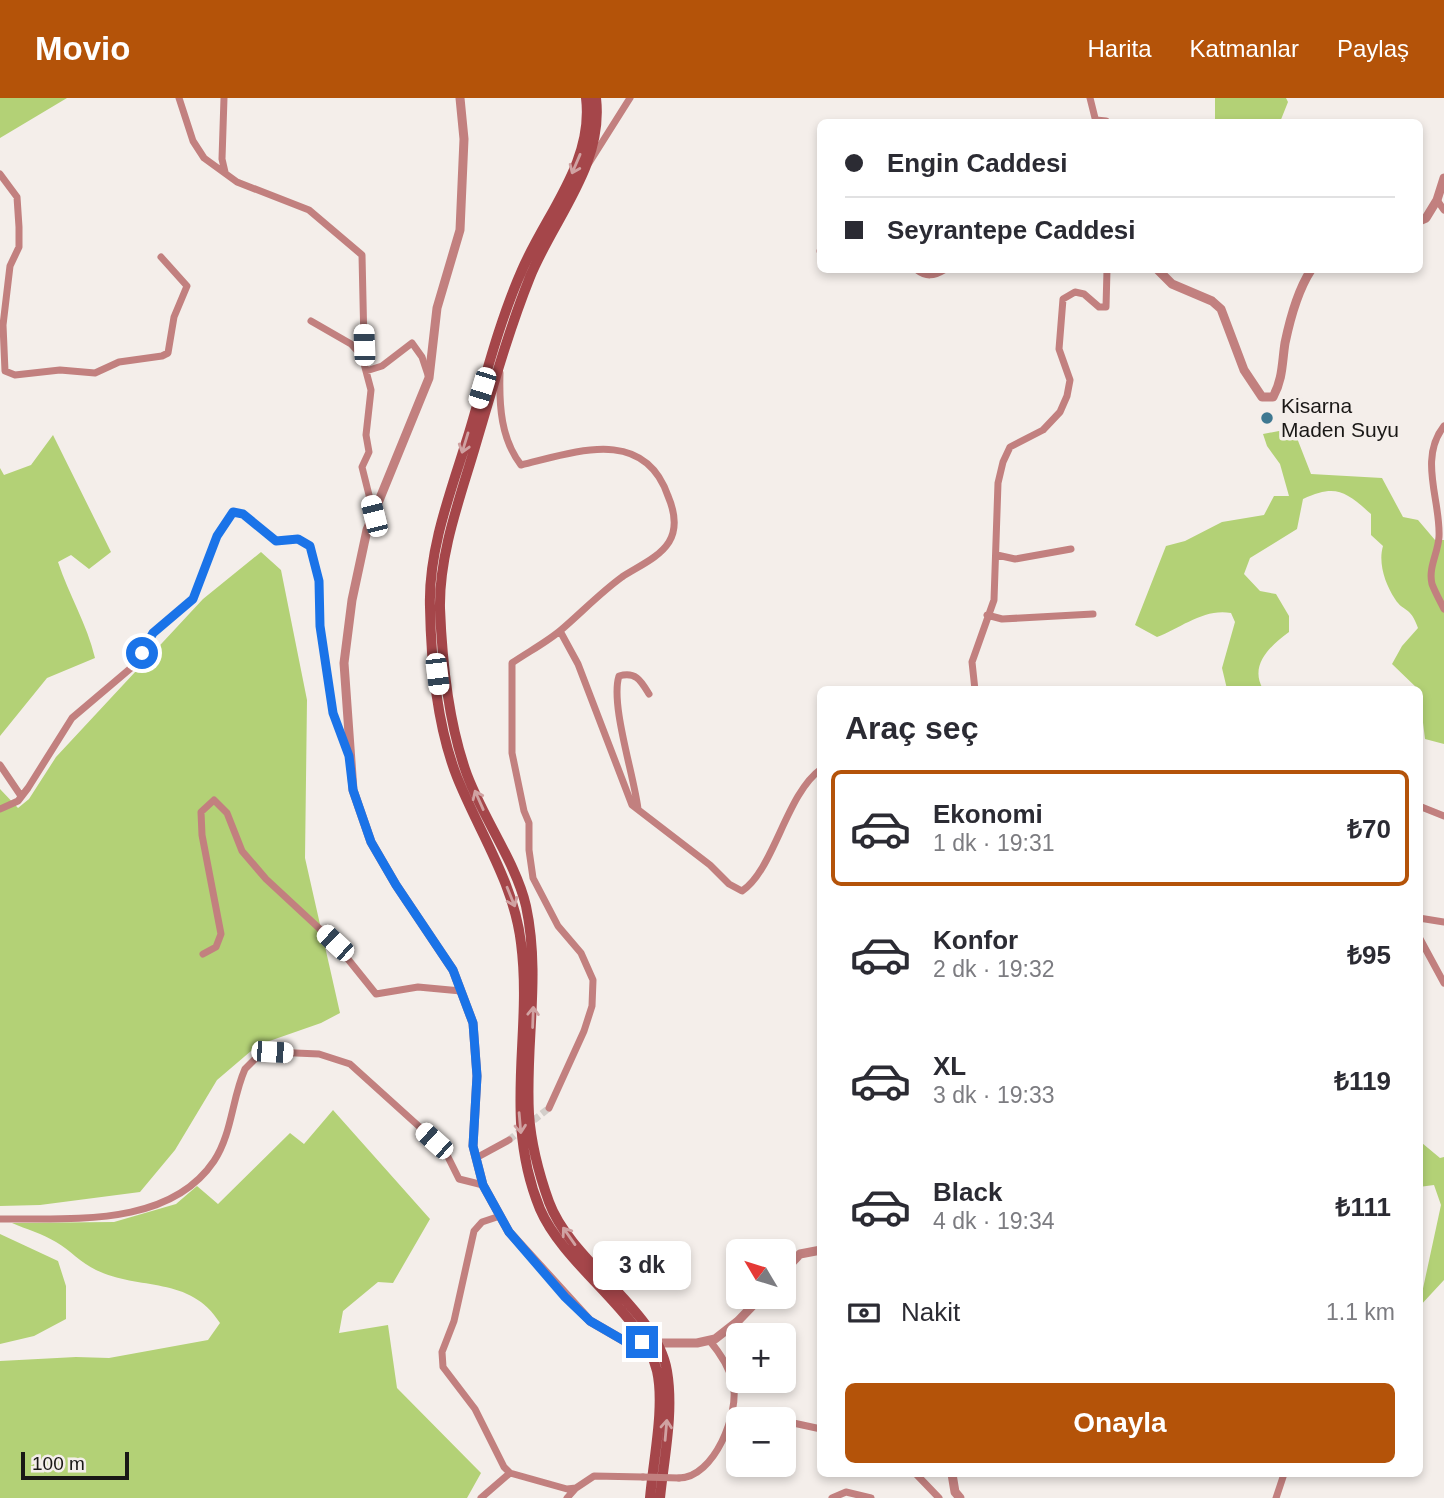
<!DOCTYPE html>
<html lang="tr">
<head>
<meta charset="utf-8">
<style>
	:root { --surface:#fff; --page:#f7f7f7; --text:#2b2b33; --muted:#7c7c81; --line:#e1e1e2; --accent:#b45309 }
	body { margin:0; font-family:Helvetica,sans-serif; background:var(--page); color:var(--text); height:100vh; display:flex; flex-direction:column; font-size:26px; white-space:nowrap }
	* { box-sizing:border-box; margin:0 }
	p { font-size:23px; color:var(--muted) }
	.icon { flex:none; width:38px; height:38px; fill:none; stroke:currentColor; stroke-width:2; stroke-linecap:round; stroke-linejoin:round }
	.map { position:relative; flex:1; overflow:hidden }
	.panel { position:absolute; left:817px; top:588px; width:606px; height:791px; display:flex; flex-direction:column; background:var(--surface); border-radius:10px; box-shadow:0 4px 10px #0003 }
	.panel>* { flex:none }
	.top-card { position:absolute; left:817px; top:21px; width:606px; height:154px; border-radius:10px; box-shadow:0 4px 10px #0003; display:grid; align-content:center; height:154px; padding:0 28px; background:var(--surface) }
	.needle { width:46px; rotate:308deg }
	.fabs { position:absolute; left:726px; top:1141px; display:grid; gap:14px }
	.fabs a { display:grid; place-items:center; width:70px; height:70px; border-radius:10px; background:var(--surface); box-shadow:0 4px 10px #0003; font-size:35px }
	.scale { position:absolute; left:21px; bottom:18px; width:108px; box-sizing:border-box; padding-left:7px; border:4px solid #1a1816; border-top:0; font-size:19px; line-height:24px; white-space:nowrap; color:#1a1816; -webkit-text-stroke:5px #f4eeea; paint-order:stroke }
	.end { position:absolute; width:32px; height:32px; margin:-16px; border:9px solid #1a73e8; background:#fff; box-shadow:0 0 0 4px #fff }
	.from { border-radius:50% }
	.bubble { position:absolute; height:49px; border-radius:10px; background:var(--surface); box-shadow:0 4px 10px #0003; font-size:23px; font-weight:700; line-height:49px; text-align:center }
	.car { position:absolute; width:21px; height:42px; margin:-21px -10px; border-radius:9px; box-shadow:0 0 5px 2px #0007; background:linear-gradient(#fff 24%,#345 0 40%,#fff 0 76%,#345 0 86%,#fff 0) }
	.top-card b { display:flex; align-items:center; gap:24px; height:66px; font-size:26px }
	.top-card b+b { border-top:2px solid var(--line) }
	.top-card i { width:18px; height:18px; background:var(--text) }
	ul { padding:0; list-style:none }
	li { display:flex; align-items:center; gap:21px; height:116px; margin:0 14px 10px; padding:0 14px; border:4px solid transparent; border-radius:10px }
	li div { flex:1 }
	li b { display:block; font-size:26px }
	li em { font-style:normal; font-weight:700 }
	li.selected { border-color:var(--accent) }
	li>.icon { width:63px; height:63px; stroke-width:1.5 }
	h2 { padding:0 28px; font-size:32px; line-height:84px }
	.pay { display:flex; align-items:center; gap:18px; height:77px; padding:0 28px; font-size:26px }
	.pay p { margin-inline-start:auto }
	.cta { display:flex; gap:14px; margin-top:auto; padding:14px 28px }
	.cta a { flex:1; height:80px; border-radius:10px; background:var(--accent); color:#fff; font-size:28px; font-weight:700; line-height:80px; text-align:center }
	header { display:flex; align-items:center; gap:42px; box-sizing:border-box; height:98px; padding:0 35px; background:var(--accent); color:#fff }
	header strong { font-size:33px }
	nav { display:flex; gap:38px; margin-inline-start:auto; font-size:24px }
	.map>svg:first-child { display:block }
	.green { fill:#b3d176 }
	.lines { fill:none; stroke-linecap:round; stroke-linejoin:round }
	.minor-tunnel { stroke:#d3ceca; stroke-width:7; stroke-dasharray:7 3.5; stroke-linecap:butt }
	.minor { stroke:#c2807f; stroke-width:7 }
	.tertiary { stroke:#c2807f; stroke-width:9 }
	.secondary { stroke:#a5464a; stroke-width:10 }
	.minor-bridge { stroke:#c2807f; stroke-width:7 }
	.oneway { stroke:#d0a2a2 }
	.route { stroke:#1a73e8; stroke-width:9 }
	.poi-dot { fill:#3e7891; stroke:#f4eeea; stroke-width:2.5 }
	.labels { text-anchor:middle; stroke-width:7; stroke-linejoin:round; paint-order:stroke }
	.poi-label { font-size:21px; fill:#1a1816; stroke:#f4eeea; text-anchor:start }
</style>
</head>
<body>
<header>
<strong>Movio</strong>
<nav><a>Harita</a><a>Katmanlar</a><a>Paylaş</a></nav>
</header>
<div class="map">
<svg width="1444" height="1400" viewBox="0 0 1444 1400">
	<rect width="100%" height="100%" fill="#f4eeea"/>
	<path class="green" d="M0 0H67L0 40Z
		M1215 0H1286L1288 4 1280 24H1215Z
		M1284 332 1295 335 1311 376 1382 380 1403 419 1418 422 1435 442H1444V646L1425 641 1419 592 1392 566 1402 548 1418 530C1410 507 1404 515 1395 501 1385 486 1378 465 1383 448L1371 437V416C1345 393 1336 386 1303 401L1297 431 1250 460 1244 476 1260 493 1276 496 1289 518V534C1270 548 1249 567 1263 591H1227L1222 570 1235 524 1231 515C1204 510 1181 530 1157 539L1135 527 1166 448 1185 443 1222 424 1264 417 1274 398H1289L1280 366 1267 348 1263 336Z
		M53 337 111 454 89 471 71 457 58 464C69 497 87 526 95 560L47 580 0 638V370L4 377 31 367Z
		M261 454 281 472 307 602 305 760 340 915 321 925 258 947 217 982 175 1052 140 1094 40 1107 0 1108V691L18 710 29 701 56 659 203 501Z
		M333 1012 430 1121 393 1185 378 1184 343 1213 339 1235 388 1227 397 1290 481 1375 467 1400H0V1263L76 1259 109 1260 208 1242 220 1225C190 1177 139 1193 96 1172 81 1165 70 1152 56 1144 43 1136 26 1131 12 1125L114 1124 176 1106 197 1088 218 1106 290 1035 304 1046Z
		M1419 1024 1422 1045 1440 1060 1444 1059V1182L1419 1209 1441 1107 1434 1087 1419 1089Z
		M0 1136 58 1163 66 1188V1221L34 1238 0 1246Z"/>
	<g class="lines">
		<path class="minor-tunnel" d="M509 1042 549 1010"/>
		<path class="minor" d="M179 0 193 43 204 60 237 84 309 112 362 157 364 247 362 258
			M224 0 222 61 225 74
			M1090 0 1096 24
			M589 65 630 0
			M0 76 17 99 19 129V149L10 168 3 227 5 273 15 277 60 272 95 275 119 264 162 258 168 255 174 219 187 188 161 159
			M1437 102 1444 112
			M820 153H821
			M917 172C926 179 934 178 944 172
			M311 223 351 246 362 258 371 292 366 337 369 354 362 369 374 417
			M366 273 382 268 412 245 422 259 429 280
			M500 275C499 308 501 341 521 367 575 354 644 328 668 398 674 412 678 429 669 444 659 460 637 469 622 479 600 495 582 514 561 532 547 544 528 554 512 565V655L524 713 529 725V752L533 780 558 828 581 855 593 882 592 908 584 933 549 1010
			M1444 328C1418 361 1441 403 1439 439 1438 455 1428 470 1432 486 1435 494 1440 503 1444 511
			M997 457 1015 461 1071 451
			M987 517 1002 521 1093 516
			M560 533 578 566 632 707 710 767 729 786 742 793C774 772 786 696 821 671
			M975 592 972 564 994 502 998 385 1003 364 1010 349 1043 332 1060 314 1067 298 1070 282 1059 251 1063 201 1075 194 1084 196 1099 209H1106L1107 172
			M0 667 21 698
			M1419 708 1444 718
			M0 711 18 703 28 690 72 620 131 570 153 535 193 501 217 438 233 414 243 416 276 443 298 441 310 448 319 483 320 528 333 615 349 657
			M638 711C634 677 610 606 619 578 636 573 641 583 649 596
			M1419 820 1444 824
			M1419 839 1444 885
			M203 856 216 849 221 836 202 737 201 714 214 702 227 715 242 753 266 781 335 845 376 896 418 889 461 893
			M476 1060 509 1042
			M500 1118 482 1124 474 1133 454 1223 442 1254 443 1269 475 1311 504 1369 510 1375 567 1391 576 1390 594 1378 643 1379
			M0 1121C70 1120 169 1130 214 1063 232 1036 232 1000 245 971L255 961 272 954 319 956 350 966 444 1051 459 1081 483 1087
			M732 1321H777
			M784 1323 821 1331
			M916 1376 939 1400
			M679 1380C714 1380 740 1315 733 1285 729 1268 720 1255 709 1242
			M481 1400 510 1375
			M567 1400 576 1390
			M832 1400 846 1394 871 1400
			M1276 1400 1284 1376"/>
		<path class="tertiary" d="M460 0 464 41 460 132 437 210 429 280 367 432 352 502 344 565 353 692 371 744 396 787 453 872 473 925 477 978 473 1048 483 1087 509 1134 590 1223 628 1245H697L715 1241 738 1223 761 1199
			M1096 23 1106 24
			M1419 123 1426 120 1437 102 1444 80
			M1158 172 1172 186 1212 203 1221 211 1244 272 1262 299H1273C1283 281 1282 264 1285 245 1290 221 1298 192 1311 172
			M784 1173 800 1156 821 1152
			M952 1376 955 1394 960 1400"/>
		<path class="secondary" d="M586 0C594 64 546 116 522 172 499 224 485 281 469 335 452 390 428 451 430 509 431 564 437 628 457 679 479 734 514 785 521 845 533 937 502 1019 540 1111 565 1169 644 1216 657 1273 665 1309 653 1363 650 1400
			M596 0C604 67 554 120 530 179 508 234 492 292 475 349 460 400 439 456 440 510 442 562 448 621 465 671 480 716 516 764 526 808 541 878 525 946 529 1016 531 1045 539 1076 549 1104 571 1164 657 1212 667 1273 674 1314 664 1360 660 1400"/>
		<path class="minor-bridge" d="M643 1379 679 1380"/>
	</g>
	<defs><path id="oneway-shaft" d="M-6 0H5M1.5-3L5.5 0L1.5 3" fill="none" stroke-width="1.6" stroke-linecap="round" stroke-linejoin="round" transform="scale(1.75)"/></defs>
	<g class="oneway">
		<use href="#oneway-shaft" transform="translate(576 66) rotate(113)"/>
		<use href="#oneway-shaft" transform="translate(465 345) rotate(107)"/>
		<use href="#oneway-shaft" transform="translate(479 702) rotate(-114)"/>
		<use href="#oneway-shaft" transform="translate(511 799) rotate(68)"/>
		<use href="#oneway-shaft" transform="translate(533 919) rotate(-88)"/>
		<use href="#oneway-shaft" transform="translate(520 1025) rotate(85)"/>
		<use href="#oneway-shaft" transform="translate(569 1138) rotate(-125)"/>
		<use href="#oneway-shaft" transform="translate(666 1332) rotate(-85)"/>
	</g>
	<g class="lines">
		<path class="route" d="M142 555 153 535 193 501 217 438 233 414 243 416 276 443 298 441 310 448 319 483 320 528 333 615 349 658 353 692 371 744 396 787 453 872 473 925 477 978 473 1048 483 1087 509 1134 565 1199 590 1223 628 1245 642 1244"/>
	</g>
	<circle class="poi-dot" cx="1267" cy="320" r="7"/>
	<g class="labels">
		<g class="poi-label">
			<text x="1281" y="315">Kisarna<tspan x="1281" dy="24">Maden Suyu</tspan></text>
		</g>
	</g>
</svg>
<div class="fabs">
<a><svg class="needle" viewBox="-14 -14 28 28"><path d="M0-13l5 13h-10z" fill="#e53935"/><path d="M0 13l5-13h-10z" fill="#7c7c81"/></svg></a>
<a>+</a>
<a>−</a>
</div>
<div class="scale">100 m</div>
<i class="end from" style="left:142px;top:555px"></i>
<i class="end" style="left:642px;top:1244px"></i>
<div class="bubble" style="left:593px;top:1143px;width:98px">3 dk</div>
<i class="car" style="left:364px;top:247px;rotate:358deg"></i>
<i class="car" style="left:482px;top:290px;rotate:197deg"></i>
<i class="car" style="left:374px;top:418px;rotate:346deg"></i>
<i class="car" style="left:437px;top:576px;rotate:173deg"></i>
<i class="car" style="left:335px;top:845px;rotate:313deg"></i>
<i class="car" style="left:272px;top:954px;rotate:93deg"></i>
<i class="car" style="left:434px;top:1043px;rotate:312deg"></i>
<div class="top-card">
<b><i class="from"></i>Engin Caddesi</b>
<b><i></i>Seyrantepe Caddesi</b>
</div>
<section class="panel">
<h2>Araç seç</h2>
<ul>
<li class="selected"><svg class="icon" aria-label="car" viewBox="0 0 24 24"><path d="M5 17H2v-5l4-1 3-4h7l3 4 3 1v5h-3M9 17h6M6 11h13"/><circle cx="7" cy="17" r="2"/><circle cx="17" cy="17" r="2"/></svg><div><b>Ekonomi</b><p>1 dk · 19:31</p></div><em>₺70</em></li>
<li><svg class="icon" aria-label="car" viewBox="0 0 24 24"><path d="M5 17H2v-5l4-1 3-4h7l3 4 3 1v5h-3M9 17h6M6 11h13"/><circle cx="7" cy="17" r="2"/><circle cx="17" cy="17" r="2"/></svg><div><b>Konfor</b><p>2 dk · 19:32</p></div><em>₺95</em></li>
<li><svg class="icon" aria-label="car" viewBox="0 0 24 24"><path d="M5 17H2v-5l4-1 3-4h7l3 4 3 1v5h-3M9 17h6M6 11h13"/><circle cx="7" cy="17" r="2"/><circle cx="17" cy="17" r="2"/></svg><div><b>XL</b><p>3 dk · 19:33</p></div><em>₺119</em></li>
<li><svg class="icon" aria-label="car" viewBox="0 0 24 24"><path d="M5 17H2v-5l4-1 3-4h7l3 4 3 1v5h-3M9 17h6M6 11h13"/><circle cx="7" cy="17" r="2"/><circle cx="17" cy="17" r="2"/></svg><div><b>Black</b><p>4 dk · 19:34</p></div><em>₺111</em></li>
</ul>
<div class="pay"><svg class="icon" aria-label="cash" viewBox="0 0 24 24"><path d="M3 7h18v10H3z"/><circle cx="12" cy="12" r="2"/></svg>Nakit<p>1.1 km</p></div>
<div class="cta"><a>Onayla</a></div>
</section>
</div>
</body>
</html>
